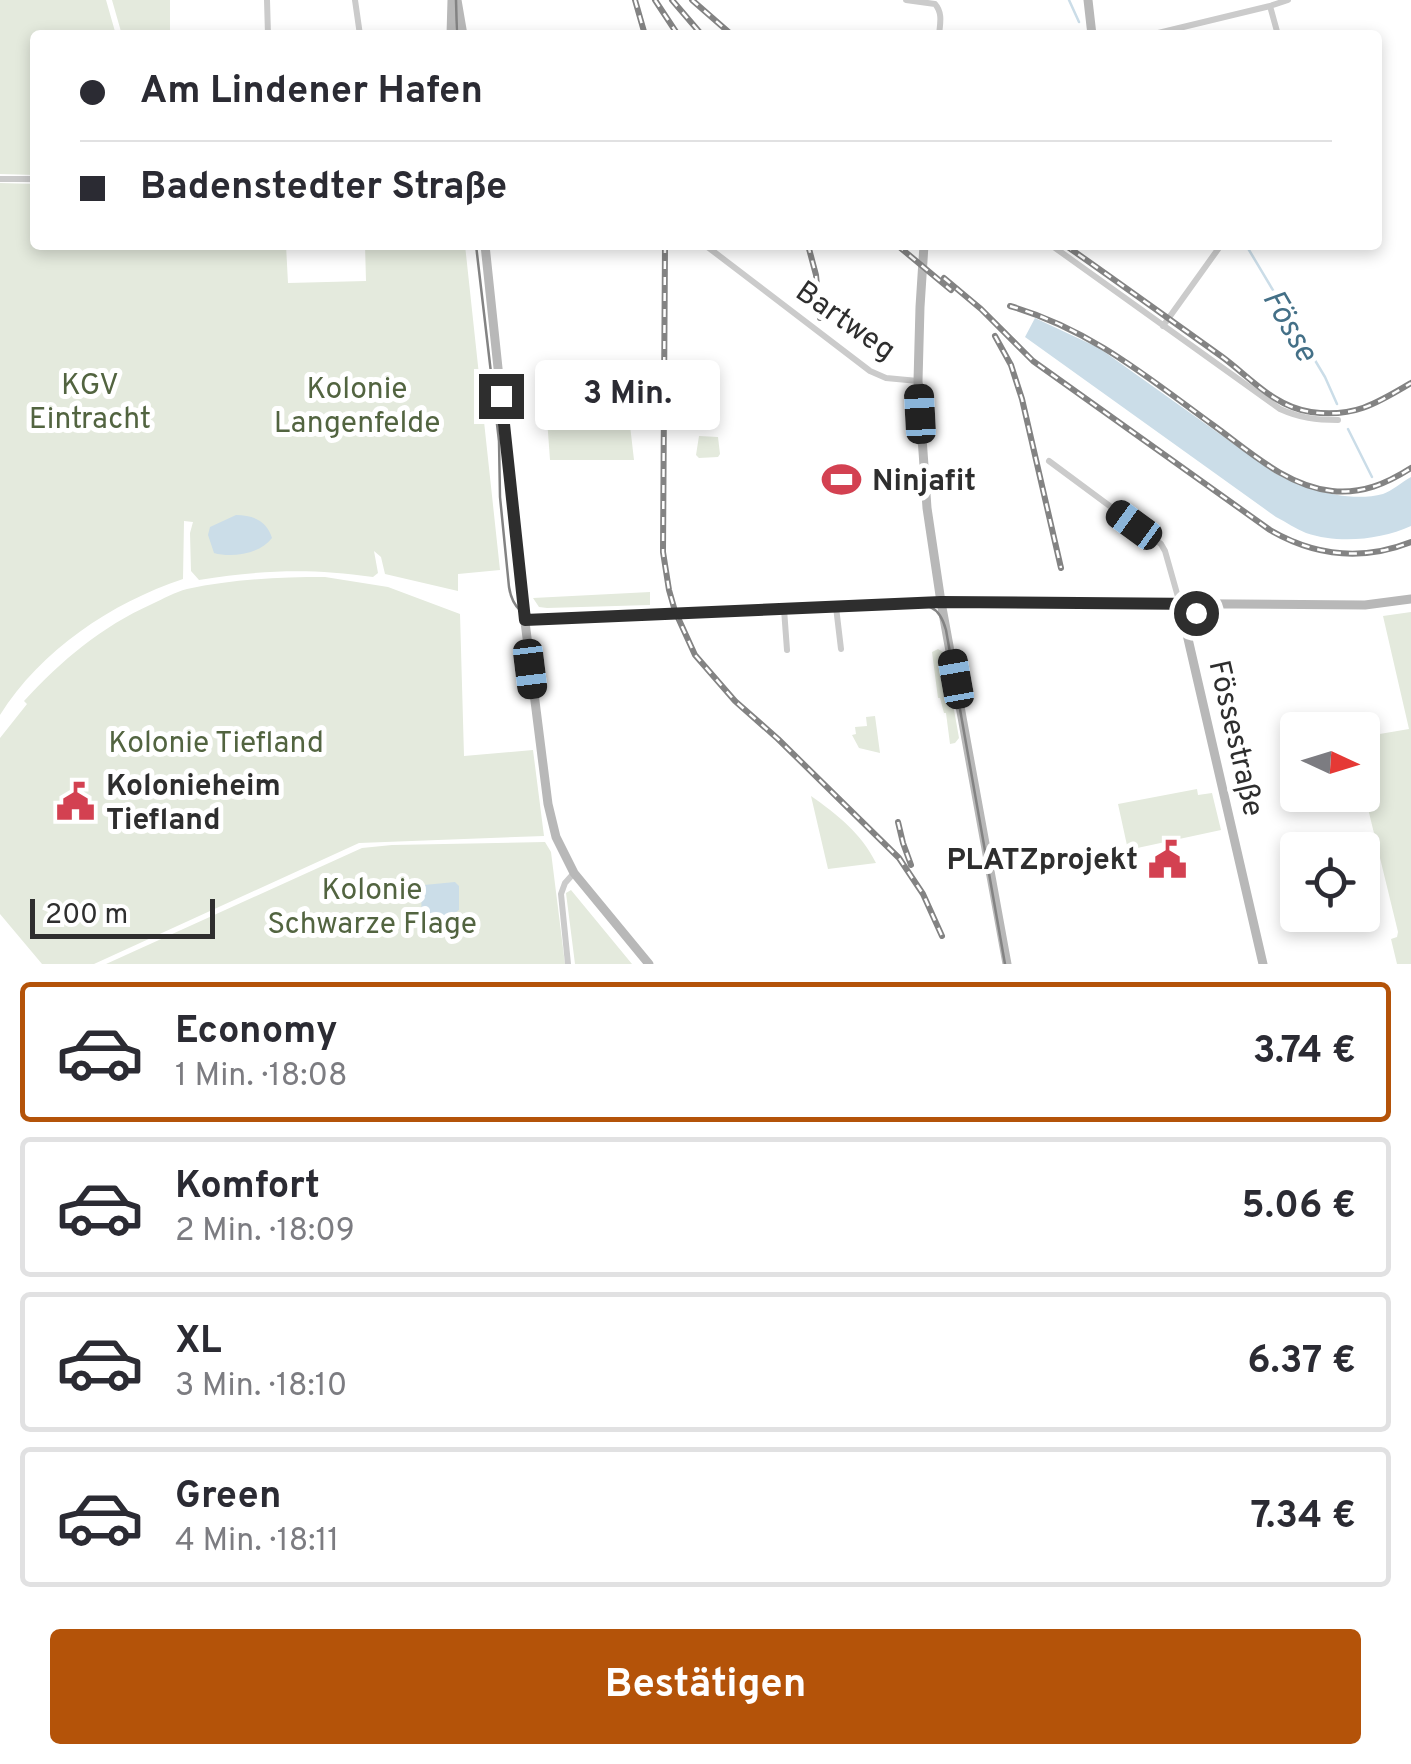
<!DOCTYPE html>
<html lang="de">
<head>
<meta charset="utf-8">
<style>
	:root { --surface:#fff; --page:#f2f2f3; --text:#2b2b33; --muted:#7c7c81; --line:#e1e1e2; --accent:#b45309 }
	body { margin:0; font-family:Overpass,sans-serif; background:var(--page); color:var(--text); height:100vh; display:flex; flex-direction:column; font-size:38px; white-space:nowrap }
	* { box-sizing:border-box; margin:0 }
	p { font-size:32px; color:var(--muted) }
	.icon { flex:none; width:55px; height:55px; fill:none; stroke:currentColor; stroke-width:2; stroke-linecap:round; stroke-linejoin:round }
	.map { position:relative; height:964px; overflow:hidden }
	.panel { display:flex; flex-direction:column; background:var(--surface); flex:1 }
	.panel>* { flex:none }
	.hud { position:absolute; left:30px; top:30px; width:1352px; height:220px; border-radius:10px; box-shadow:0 5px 15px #0003; display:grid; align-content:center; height:220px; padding:0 50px; background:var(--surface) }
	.needle { width:65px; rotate:94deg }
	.fabs { position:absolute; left:1280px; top:712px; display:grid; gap:20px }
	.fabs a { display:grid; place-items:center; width:100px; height:100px; border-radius:10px; background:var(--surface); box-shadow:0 5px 15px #0003; font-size:50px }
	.scale { position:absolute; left:30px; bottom:25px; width:185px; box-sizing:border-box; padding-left:10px; border:5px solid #2e2e2e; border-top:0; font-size:28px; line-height:35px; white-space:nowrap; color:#2e2e2e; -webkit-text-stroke:8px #fff; paint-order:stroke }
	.end { position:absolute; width:45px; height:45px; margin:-22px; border:12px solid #2e2e2e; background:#fff; box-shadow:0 0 0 5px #fff }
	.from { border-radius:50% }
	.bubble { position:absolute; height:70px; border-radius:10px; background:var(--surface); box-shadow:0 5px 15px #0003; font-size:32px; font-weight:700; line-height:70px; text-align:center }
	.car { position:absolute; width:30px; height:60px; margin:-30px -15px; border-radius:12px; box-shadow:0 0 8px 2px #0007; background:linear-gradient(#222 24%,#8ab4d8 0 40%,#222 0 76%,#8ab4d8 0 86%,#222 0) }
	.hud b { display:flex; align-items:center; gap:35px; height:95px; font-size:38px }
	.hud b+b { border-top:2px solid var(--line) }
	.hud i { width:25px; height:25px; background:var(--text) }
	ul { padding:18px 0 0; list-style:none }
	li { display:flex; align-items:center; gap:30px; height:140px; margin:0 20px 15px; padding:0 30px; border:5px solid var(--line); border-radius:10px }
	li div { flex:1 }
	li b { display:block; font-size:38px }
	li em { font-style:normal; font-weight:700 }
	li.active { border-color:var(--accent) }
	li>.icon { width:90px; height:90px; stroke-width:1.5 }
	.button { display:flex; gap:20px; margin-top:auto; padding:20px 50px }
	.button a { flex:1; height:115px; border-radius:10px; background:var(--accent); color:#fff; font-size:40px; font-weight:700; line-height:115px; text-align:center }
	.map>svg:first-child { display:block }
	.green { fill:#e4eadd }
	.water { fill:#cbdde8 }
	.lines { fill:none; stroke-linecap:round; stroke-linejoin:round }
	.stream { stroke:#cbdde8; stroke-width:2.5 }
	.street { stroke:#cbcbcb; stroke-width:6 }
	.secondary { stroke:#b8b8b8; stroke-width:9 }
	.tram { stroke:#838383; stroke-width:2.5 }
	.rail-casing { stroke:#838383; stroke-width:6 }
	.rail { stroke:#fff; stroke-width:2.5; stroke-dasharray:8; stroke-linecap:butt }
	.route { stroke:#2e2e2e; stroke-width:12 }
	.labels { text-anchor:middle; stroke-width:10; stroke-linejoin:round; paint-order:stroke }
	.street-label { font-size:30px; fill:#2e2e2e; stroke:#fff }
	.park-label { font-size:30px; fill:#526440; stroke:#fff }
	.poi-label { font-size:30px; font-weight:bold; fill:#2e2e2e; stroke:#fff; text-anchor:start }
	.water-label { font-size:32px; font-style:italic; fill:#447087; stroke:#fff }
</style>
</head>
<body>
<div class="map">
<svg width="1411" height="964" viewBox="0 0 1411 964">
	<rect width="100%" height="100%" fill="#fff"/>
	<path class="green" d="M0 0H106L116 35H35V175L0 174Z
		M112 0H170V35H122Z
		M0 183 35 184V245H286L288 283 366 281 365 245H465L500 570 458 574V591L385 574 381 557 374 551 378 573 373 577C310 568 262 570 199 580L191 571 190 533 193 522 184 521 183 579C111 603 41 650 0 715Z
		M625 382 634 460H550L546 405 575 403 574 394 580 387Z
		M699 436 718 437 720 454 718 457 699 458 696 455Z
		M325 577 388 587 460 614 464 756 533 750 544 836 359 843 94 964H42L0 914V738L27 704 24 701C62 660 101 627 152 604 163 599 175 592 187 589 233 579 279 577 325 577Z
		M650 592V605L547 608 539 607 533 598Z
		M1411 612V964H1397L1391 939 1397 937 1398 932 1363 788 1362 737 1409 729 1383 616Z
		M938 649 943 652 945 659 959 738 955 743 950 744 946 713H944L940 698H938L932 652Z
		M875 716 880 753 859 748 852 735 856 734 855 727 867 726 866 717Z
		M1197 789 1198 795 1212 793 1221 830 1128 850 1118 804Z
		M811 796C838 815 861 833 876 863L828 869Z
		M545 842 551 852 565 964H106L362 848 392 845Z
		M571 890 632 964H575L566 893Z"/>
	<path class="water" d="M1035 318 1099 348 1273 472C1303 489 1348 503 1383 494 1392 491 1402 482 1411 477V526C1380 540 1339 544 1306 533 1296 529 1286 522 1276 517L1025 337Z
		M236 515C253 515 267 521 272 538 260 554 232 558 214 553L208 535 210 527Z
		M455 882 459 886V910L433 930H425L422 928 421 888 424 885Z"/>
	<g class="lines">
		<path class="stream" d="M1069 0 1079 22
			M1246 245 1325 377 1337 404
			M1348 429 1372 477"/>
		<path class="street" d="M267 0 268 35
			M355 0 360 35
			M906 0 935 4C943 13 940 24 939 35
			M1270 6 1278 35
			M1150 35 1270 6 1288 0
			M0 179H35
			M705 245 870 371 886 378 918 381
			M1051 245 1280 409C1300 418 1316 420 1338 420
			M1163 326 1221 245
			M1049 461 1161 544 1165 551 1180 604
			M836 607 841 649
			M784 609 787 650
			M568 964 561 894 565 883 574 873"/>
		<path class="secondary" d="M457 0 463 35
			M1088 0 1092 35
			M451 35 452 0
			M485 245 524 614 548 804 556 837 574 873 649 964
			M924 245 920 307 918 381 927 508 941 602 1007 964
			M1180 604 1263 964
			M525 620 941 602 1365 605 1411 599
			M1188 631 1193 616 1205 604"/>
		<path class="tram" d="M456 0 457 35
			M476 245 499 441 500 497 509 587C512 606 523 618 543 619L903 605C927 604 939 604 946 630L1005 964"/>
		<defs>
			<path id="rail" d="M635 0 645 35
				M655 0 678 35
				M672 0 702 35
				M692 0 732 35
				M665 245 663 552 669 590 675 611 695 655 735 701 778 739 899 858 923 894 942 936
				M808 245 816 275 820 318
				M855 245V246
				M897 245 951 290
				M1065 245C1118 282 1169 319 1221 356 1250 377 1274 407 1311 412 1353 418 1376 404 1411 383
				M944 278 981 309 1033 361 1270 530C1315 556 1363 561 1411 542
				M1010 306C1090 329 1147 377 1213 425 1249 451 1286 486 1332 491 1362 494 1386 484 1411 468
				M995 336 1011 365 1022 399 1061 568
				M898 822 903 843 911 865"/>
		</defs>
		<use href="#rail" class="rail-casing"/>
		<use href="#rail" class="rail"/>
	</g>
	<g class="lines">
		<path class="route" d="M501 396 525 620 941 602 1205 604 1196 613"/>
	</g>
	<defs>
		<symbol id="stadium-bare" viewBox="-9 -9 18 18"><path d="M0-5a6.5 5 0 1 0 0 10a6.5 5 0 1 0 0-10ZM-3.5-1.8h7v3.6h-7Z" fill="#d34151" stroke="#fff" stroke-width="2.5" paint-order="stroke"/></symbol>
		<symbol id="civic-bare" viewBox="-9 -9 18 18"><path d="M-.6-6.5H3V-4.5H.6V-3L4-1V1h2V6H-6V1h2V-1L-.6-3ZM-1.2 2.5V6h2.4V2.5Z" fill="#d34151" stroke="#fff" stroke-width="2.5" paint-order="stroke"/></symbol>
	</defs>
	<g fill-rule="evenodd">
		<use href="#stadium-bare" x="814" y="452" width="55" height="55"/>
		<use href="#civic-bare" x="48" y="774" width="55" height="55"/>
		<use href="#civic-bare" x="1140" y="832" width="55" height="55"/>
	</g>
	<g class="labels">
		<g class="street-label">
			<text transform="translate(846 320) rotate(35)" y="10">Bartweg</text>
			<text transform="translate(1237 738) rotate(77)" y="10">Fössestraße</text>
		</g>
		<g class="park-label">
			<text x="90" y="394">KGV<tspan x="90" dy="34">Eintracht</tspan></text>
			<text x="357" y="398">Kolonie<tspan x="357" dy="34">Langenfelde</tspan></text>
			<text x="216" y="752">Kolonie Tiefland</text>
			<text x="372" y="899">Kolonie<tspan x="372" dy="34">Schwarze Flage</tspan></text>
		</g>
		<g class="poi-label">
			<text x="872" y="490">Ninjafit</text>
			<text x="106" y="795">Kolonieheim<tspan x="106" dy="34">Tiefland</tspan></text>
			<text x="1138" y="869" text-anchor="end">PLATZprojekt</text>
		</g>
		<g class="water-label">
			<text transform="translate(1291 325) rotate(60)" y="11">Fösse</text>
		</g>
	</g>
</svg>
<div class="fabs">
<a><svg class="needle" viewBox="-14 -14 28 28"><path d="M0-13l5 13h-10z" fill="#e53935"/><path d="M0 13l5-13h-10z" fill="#7c7c81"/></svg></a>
<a><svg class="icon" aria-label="locate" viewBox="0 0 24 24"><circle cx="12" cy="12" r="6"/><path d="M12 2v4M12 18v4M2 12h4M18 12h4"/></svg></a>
</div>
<div class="scale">200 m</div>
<i class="end from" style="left:1196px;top:613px"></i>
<i class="end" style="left:501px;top:396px"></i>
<div class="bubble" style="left:535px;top:360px;width:185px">3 Min.</div>
<i class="car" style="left:920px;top:414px;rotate:357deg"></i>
<i class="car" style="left:1134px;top:525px;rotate:306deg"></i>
<i class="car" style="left:530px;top:669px;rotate:173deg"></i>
<i class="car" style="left:956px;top:679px;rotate:350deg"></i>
<div class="hud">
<b><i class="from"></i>Am Lindener Hafen</b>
<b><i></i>Badenstedter Straße</b>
</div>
</div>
<section class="panel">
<ul>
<li class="active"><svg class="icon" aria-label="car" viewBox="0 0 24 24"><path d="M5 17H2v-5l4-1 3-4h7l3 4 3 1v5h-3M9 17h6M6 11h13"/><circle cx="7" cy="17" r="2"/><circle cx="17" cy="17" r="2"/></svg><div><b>Economy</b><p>1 Min. · 18:08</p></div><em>3.74 €</em></li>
<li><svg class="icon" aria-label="car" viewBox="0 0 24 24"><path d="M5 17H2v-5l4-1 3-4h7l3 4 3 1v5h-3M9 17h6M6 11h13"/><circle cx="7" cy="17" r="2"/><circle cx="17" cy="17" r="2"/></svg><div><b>Komfort</b><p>2 Min. · 18:09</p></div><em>5.06 €</em></li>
<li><svg class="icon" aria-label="car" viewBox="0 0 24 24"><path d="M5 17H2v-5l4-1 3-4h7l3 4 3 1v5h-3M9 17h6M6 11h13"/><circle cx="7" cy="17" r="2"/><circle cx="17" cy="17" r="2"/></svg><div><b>XL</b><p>3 Min. · 18:10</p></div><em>6.37 €</em></li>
<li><svg class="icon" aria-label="car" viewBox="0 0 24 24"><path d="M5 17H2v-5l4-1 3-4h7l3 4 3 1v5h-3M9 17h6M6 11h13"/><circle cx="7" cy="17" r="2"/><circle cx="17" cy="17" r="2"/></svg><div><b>Green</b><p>4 Min. · 18:11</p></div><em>7.34 €</em></li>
</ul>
<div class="button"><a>Bestätigen</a></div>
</section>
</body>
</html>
